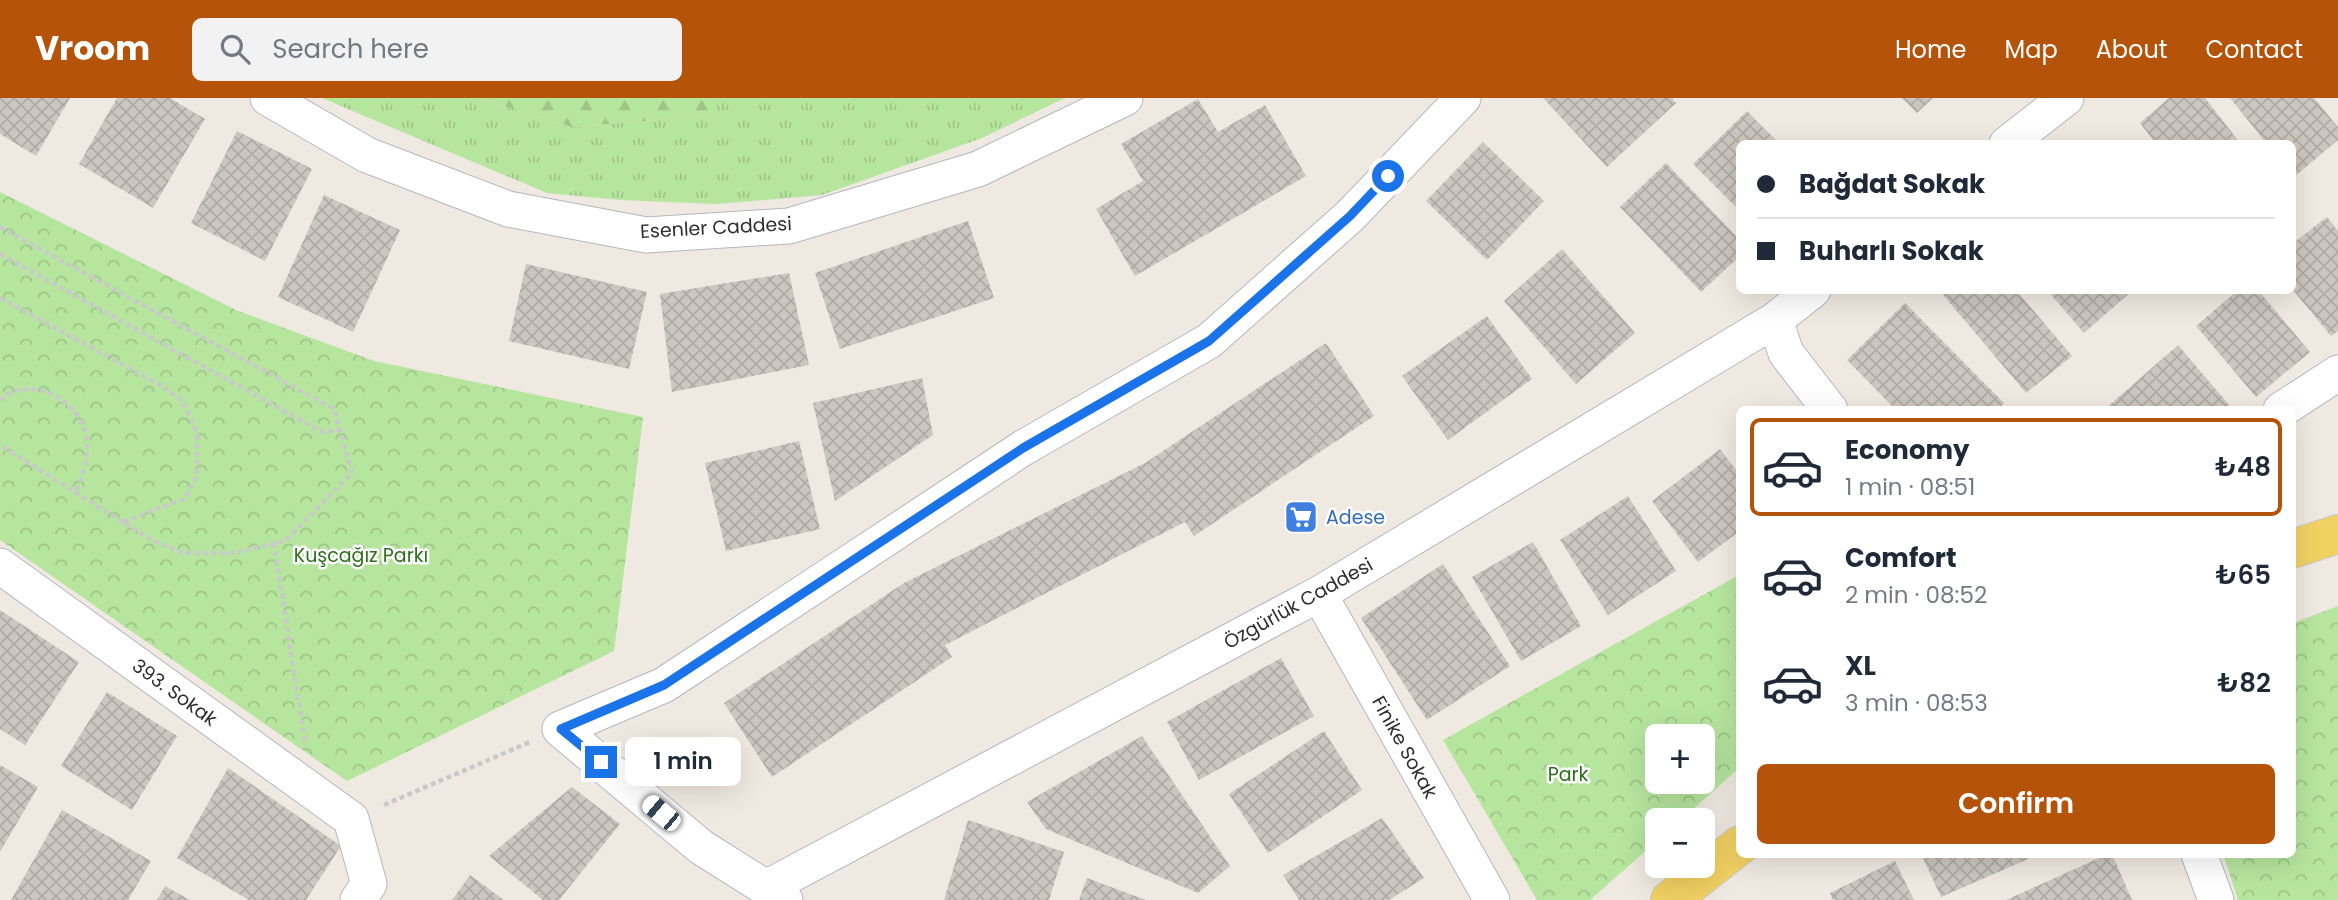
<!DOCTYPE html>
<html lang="en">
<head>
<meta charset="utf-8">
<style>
	:root { --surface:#fff; --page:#f2f2f3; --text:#1f2937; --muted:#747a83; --line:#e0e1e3; --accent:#b45309 }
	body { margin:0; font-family:Poppins,sans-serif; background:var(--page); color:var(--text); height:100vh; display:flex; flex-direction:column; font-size:26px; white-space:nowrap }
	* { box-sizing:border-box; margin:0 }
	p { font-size:23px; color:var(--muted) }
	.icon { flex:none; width:38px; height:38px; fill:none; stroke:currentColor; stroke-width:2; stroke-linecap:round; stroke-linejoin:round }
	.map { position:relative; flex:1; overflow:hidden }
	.details { position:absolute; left:1736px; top:308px; width:560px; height:452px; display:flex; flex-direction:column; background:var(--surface); border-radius:10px; box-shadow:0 7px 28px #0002 }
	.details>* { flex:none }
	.top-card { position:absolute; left:1736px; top:42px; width:560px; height:154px; border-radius:10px; box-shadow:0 7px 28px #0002; display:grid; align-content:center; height:154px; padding:0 21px; background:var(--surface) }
	.fabs { position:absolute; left:1645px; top:626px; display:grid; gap:14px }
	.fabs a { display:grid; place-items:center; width:70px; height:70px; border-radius:10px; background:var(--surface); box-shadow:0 7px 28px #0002; font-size:35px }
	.end { position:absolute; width:32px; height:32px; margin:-16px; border:9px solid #1a73e8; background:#fff; box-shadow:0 0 0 4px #fff }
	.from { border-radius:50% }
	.bubble { position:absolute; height:49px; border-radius:10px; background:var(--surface); box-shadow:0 7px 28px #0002; font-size:23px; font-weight:600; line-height:49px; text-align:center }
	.car { position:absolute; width:21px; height:42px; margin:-21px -10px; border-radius:9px; box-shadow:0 0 5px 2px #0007; background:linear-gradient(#fff 24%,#345 0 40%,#fff 0 76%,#345 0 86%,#fff 0) }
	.top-card b { display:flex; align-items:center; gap:24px; height:66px; font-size:26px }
	.top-card b+b { border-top:2px solid var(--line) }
	.top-card i { width:18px; height:18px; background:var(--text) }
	ul { padding:12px 0 0; list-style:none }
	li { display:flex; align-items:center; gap:21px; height:98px; margin:0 14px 10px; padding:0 7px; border:4px solid transparent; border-radius:10px }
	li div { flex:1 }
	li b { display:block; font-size:26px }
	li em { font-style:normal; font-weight:600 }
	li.active { border-color:var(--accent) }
	li>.icon { width:63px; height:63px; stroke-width:1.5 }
	.action { display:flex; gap:14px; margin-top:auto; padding:14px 21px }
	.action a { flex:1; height:80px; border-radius:10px; background:var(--accent); color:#fff; font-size:28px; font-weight:600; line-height:80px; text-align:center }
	header { display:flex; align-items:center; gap:42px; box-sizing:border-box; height:98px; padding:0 35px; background:var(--accent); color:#fff }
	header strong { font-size:33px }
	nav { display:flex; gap:38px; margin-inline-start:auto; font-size:24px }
	.search { width:490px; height:63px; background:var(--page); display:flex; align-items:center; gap:18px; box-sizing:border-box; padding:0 24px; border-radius:10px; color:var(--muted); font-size:26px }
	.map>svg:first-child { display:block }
	.grass { fill:url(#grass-tufts) }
	.forest { fill:url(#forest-firs) }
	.park { fill:url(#park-crowns); fill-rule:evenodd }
	.building { fill:url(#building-cross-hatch) }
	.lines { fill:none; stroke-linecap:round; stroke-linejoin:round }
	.minor-casing { stroke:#b4b7c1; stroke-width:37 }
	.major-casing { stroke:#c9c9c9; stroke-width:40 }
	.path { stroke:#c9c9c9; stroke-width:4.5; stroke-dasharray:5 3.5; stroke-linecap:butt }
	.minor { stroke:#fff; stroke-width:35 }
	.major { stroke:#f2d163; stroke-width:38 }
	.route { stroke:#1a73e8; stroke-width:9 }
	.labels { text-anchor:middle; stroke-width:5; stroke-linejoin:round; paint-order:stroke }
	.street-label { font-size:19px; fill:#2e2e2e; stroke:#fff }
	.shop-label { font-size:19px; fill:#366cbe; stroke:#fff; text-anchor:start }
	.park-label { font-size:19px; fill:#2c6e1b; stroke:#fff }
</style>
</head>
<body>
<header>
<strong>Vroom</strong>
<div class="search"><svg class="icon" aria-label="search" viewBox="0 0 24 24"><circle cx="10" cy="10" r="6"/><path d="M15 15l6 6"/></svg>Search here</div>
<nav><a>Home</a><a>Map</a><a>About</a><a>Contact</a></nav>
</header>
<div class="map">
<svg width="2338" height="802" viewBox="0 0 2338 802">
	<defs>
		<pattern id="grass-tufts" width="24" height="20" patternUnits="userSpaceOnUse" patternTransform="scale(1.75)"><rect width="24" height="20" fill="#b6e59e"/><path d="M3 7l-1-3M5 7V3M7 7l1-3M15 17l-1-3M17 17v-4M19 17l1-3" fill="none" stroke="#9dc588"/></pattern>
		<pattern id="forest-firs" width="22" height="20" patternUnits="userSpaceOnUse" patternTransform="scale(1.75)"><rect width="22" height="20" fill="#b6e59e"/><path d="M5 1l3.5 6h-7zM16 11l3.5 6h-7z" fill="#9dc588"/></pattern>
		<pattern id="park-crowns" width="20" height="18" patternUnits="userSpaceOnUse" patternTransform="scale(1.75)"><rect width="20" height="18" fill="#b6e59e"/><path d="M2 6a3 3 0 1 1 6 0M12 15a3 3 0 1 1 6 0" fill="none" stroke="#9dc588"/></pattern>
		<pattern id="building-cross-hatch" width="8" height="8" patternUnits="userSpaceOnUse" patternTransform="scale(1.75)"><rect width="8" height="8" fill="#cbc7bf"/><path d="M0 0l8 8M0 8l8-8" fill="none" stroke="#afaba4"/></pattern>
	</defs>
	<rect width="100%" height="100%" fill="#efe9e1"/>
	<path class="grass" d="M322 0H477L572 29 714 17 716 0H1065L982 40 822 97 717 106 620 102 547 95Z"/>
	<path class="forest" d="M477 0H716L715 17 572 29Z"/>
	<path class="park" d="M0 94 236 212 374 263 643 319 614 553 347 683 0 442Z
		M1739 477V670L1680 723H1657V743L1590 802H1537L1443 642ZM1657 639H1703V684H1657Z
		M2338 508V802H2238L2223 756H2292L2293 525Z"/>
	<path class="building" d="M0 0H70L36 58 0 36Z
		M117 0H170L205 21 153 110 79 66Z
		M1543 0H1672L1676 5 1607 69Z
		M1902 0H1933L1917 15Z
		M2169 0H2205L2241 46H2156L2140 25Z
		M2230 0H2314L2338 29V42L2294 79 2292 46H2267Z
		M1198 1 1218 34 1265 7 1306 78 1135 178 1096 111 1143 83 1121 46Z
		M1747 13 1780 46H1740V113L1693 66Z
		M237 33 312 71 265 163 191 125Z
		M1483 44 1544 103 1487 162 1426 103Z
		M1666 65 1740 142V158L1701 194 1620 109Z
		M324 97 400 132 353 234 278 199Z
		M2327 119 2338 133V233L2331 238 2292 191V146Z
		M968 123 994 200 840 251 815 175Z
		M1562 151 1635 235 1576 286 1504 203Z
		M526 166 647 194 629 271 509 243Z
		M789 175 809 267 672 294 660 196Z
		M1939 192H2016L2072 258 2026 295Z
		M2047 192H2133L2084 235Z
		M2238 192H2258L2310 254 2256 299 2196 228Z
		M1905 205 2004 305 1997 312H1896L1847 262Z
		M1487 218 1532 281 1448 342 1402 278Z
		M1326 245 1374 318 1194 438 1185 424 945 547 952 559 772 679 724 605 904 485 1145 365Z
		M2178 247 2229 307 2224 312H2104Z
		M922 280 933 337 835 403 813 305Z
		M799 343 820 431 726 453 705 365Z
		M1720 351 1740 377V433L1698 464 1652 403Z
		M1628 398 1676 473 1608 517 1560 442Z
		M1533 444 1581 528 1521 563 1472 479Z
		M1443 466 1510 568 1427 622 1361 520Z
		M0 512 79 564 25 647 0 631Z
		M1281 560 1314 618 1199 682 1167 624Z
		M107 594 177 638 132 712 61 668Z
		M1324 633 1362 692 1268 755 1229 696Z
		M1142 638 1230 768 1198 795 1046 731 1027 704Z
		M0 667 38 689 0 754Z
		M228 670 341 748 306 802H249L177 760Z
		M572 689 620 726 559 802H543L489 758Z
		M62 712 151 763 128 802H11Z
		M1382 720 1424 780 1389 802H1299L1283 777Z
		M968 722 1064 754 1049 802H944Z
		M1921 756H2040L1941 799Z
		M2108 756H2112L2132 802H2006Z
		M1895 763 1914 802H1833L1830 795Z
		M470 777 504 802H452Z
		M1087 780 1146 802H1079Z
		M165 788 190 802H157Z"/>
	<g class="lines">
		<defs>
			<path id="minor" d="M268 0 367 57 508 111 646 137 789 128 978 71 1125 0
				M2007 46 2066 0
				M1775 222 1786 255 1830 312
				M2281 312 2338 275
				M0 468 351 721 369 786 358 802
				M1319 496 1492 802
				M2199 756 2216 802
				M766 790 1319 496 1775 222 1813 192
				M785 802 701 749 560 631 664 587 1023 350 1209 243 1350 118 1463 0"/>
			<path id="major" d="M2292 451 2338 436
				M1670 802 1740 747"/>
		</defs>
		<use href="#minor" class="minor-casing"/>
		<use href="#major" class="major-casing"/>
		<path class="path" d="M0 129 334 311 352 375 285 443 233 455H183L153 443 0 347
			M0 156 322 334 339 332
			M0 200 162 288 183 303 197 335V378L184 401 123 424
			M0 302C32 276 76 300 86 336 91 354 82 377 76 395
			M274 445 305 644
			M384 707 530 644"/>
		<use href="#minor" class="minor"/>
		<use href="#major" class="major"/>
	</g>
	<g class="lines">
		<path class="route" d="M601 664 561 631 664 587 1023 350 1209 243 1350 118 1388 78"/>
	</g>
	<defs>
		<symbol id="supermarket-square" viewBox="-11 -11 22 22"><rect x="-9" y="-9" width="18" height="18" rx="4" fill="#3f7fe0" stroke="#fff"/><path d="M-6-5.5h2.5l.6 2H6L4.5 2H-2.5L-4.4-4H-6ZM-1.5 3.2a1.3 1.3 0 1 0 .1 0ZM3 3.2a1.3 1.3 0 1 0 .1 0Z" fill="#fff"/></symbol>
	</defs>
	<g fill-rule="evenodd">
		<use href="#supermarket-square" x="1282" y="400" width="38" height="38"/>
	</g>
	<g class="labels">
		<g class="street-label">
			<text transform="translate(716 129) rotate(-3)" y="7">Esenler Caddesi</text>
			<text transform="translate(1298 505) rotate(-29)" y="7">Özgürlük Caddesi</text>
			<text transform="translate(175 594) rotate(36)" y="7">393. Sokak</text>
			<text transform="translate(1405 649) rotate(61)" y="7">Finike Sokak</text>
		</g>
		<g class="shop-label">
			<text x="1326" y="426">Adese</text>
		</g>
		<g class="park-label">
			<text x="361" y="464">Kuşcağız Parkı</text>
			<text x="1568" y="683">Park</text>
		</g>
	</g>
</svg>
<div class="fabs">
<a>+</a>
<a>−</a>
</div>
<i class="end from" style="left:1388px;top:78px"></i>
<i class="end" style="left:601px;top:664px"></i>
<div class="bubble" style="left:625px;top:639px;width:116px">1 min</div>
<i class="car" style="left:661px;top:715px;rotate:310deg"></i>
<div class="top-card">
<b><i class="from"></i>Bağdat Sokak</b>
<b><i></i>Buharlı Sokak</b>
</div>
<section class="details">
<ul>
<li class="active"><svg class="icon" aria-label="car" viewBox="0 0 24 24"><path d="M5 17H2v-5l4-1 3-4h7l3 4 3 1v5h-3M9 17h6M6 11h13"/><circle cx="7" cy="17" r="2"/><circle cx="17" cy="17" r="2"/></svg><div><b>Economy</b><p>1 min · 08:51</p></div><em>₺48</em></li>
<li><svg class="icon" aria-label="car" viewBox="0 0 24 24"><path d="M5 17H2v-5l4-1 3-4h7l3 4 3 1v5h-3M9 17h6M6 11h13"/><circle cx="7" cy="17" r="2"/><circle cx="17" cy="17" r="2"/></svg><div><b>Comfort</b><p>2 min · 08:52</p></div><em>₺65</em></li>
<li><svg class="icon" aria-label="car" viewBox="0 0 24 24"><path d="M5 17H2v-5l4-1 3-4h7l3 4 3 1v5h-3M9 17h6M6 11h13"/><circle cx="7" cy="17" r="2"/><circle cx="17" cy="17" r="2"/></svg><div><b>XL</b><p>3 min · 08:53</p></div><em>₺82</em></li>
</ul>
<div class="action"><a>Confirm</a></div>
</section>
</div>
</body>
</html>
